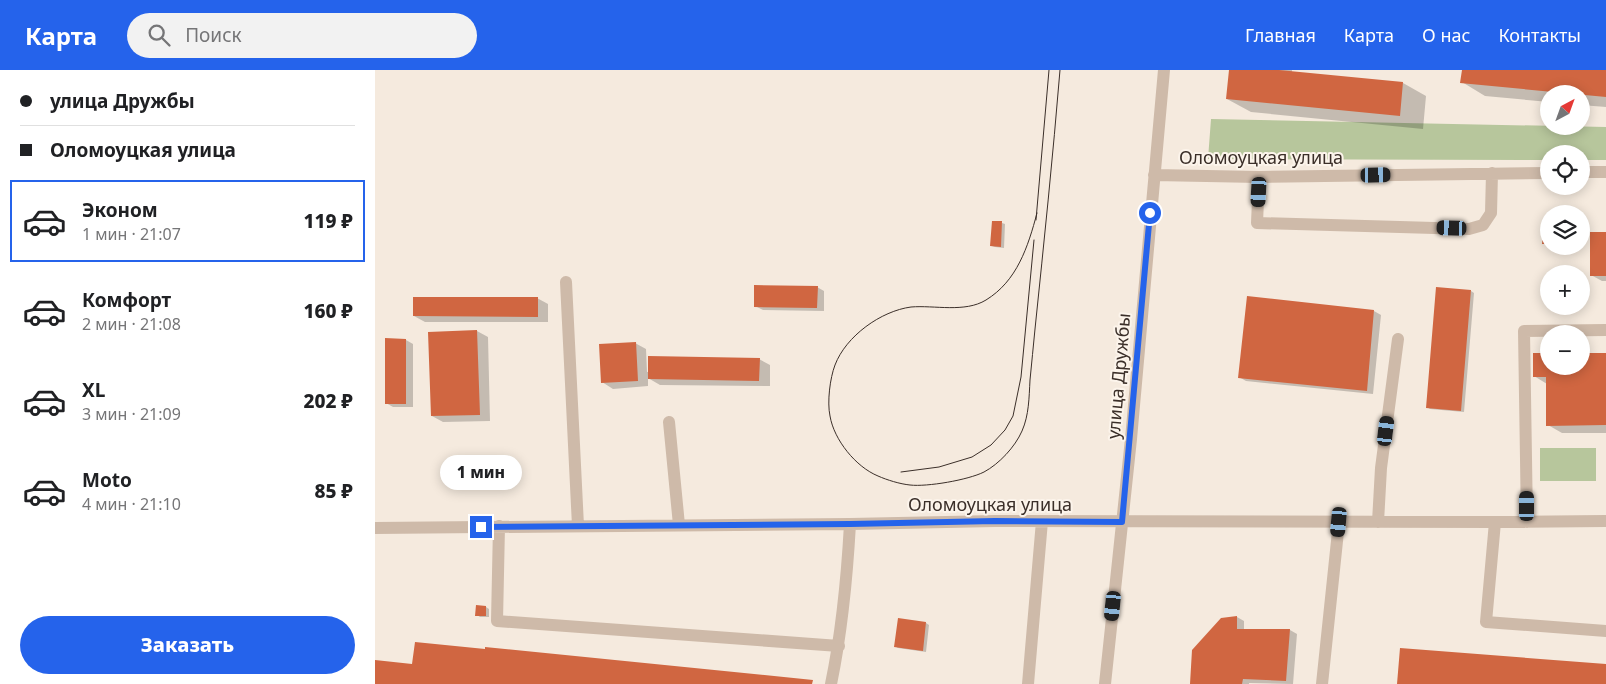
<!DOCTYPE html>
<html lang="ru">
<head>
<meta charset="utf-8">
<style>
	:root { --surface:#fff; --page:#f2f2f2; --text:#202124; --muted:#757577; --line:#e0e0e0; --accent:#2563eb }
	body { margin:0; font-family:"Noto Sans",sans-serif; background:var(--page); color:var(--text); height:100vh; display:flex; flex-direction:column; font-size:19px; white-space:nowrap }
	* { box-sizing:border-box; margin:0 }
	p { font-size:16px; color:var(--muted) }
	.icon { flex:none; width:28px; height:28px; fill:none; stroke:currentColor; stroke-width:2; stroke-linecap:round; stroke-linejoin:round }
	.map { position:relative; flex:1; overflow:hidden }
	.details { display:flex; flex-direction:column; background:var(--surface); width:375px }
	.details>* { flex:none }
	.banner { display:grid; align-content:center; height:110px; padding:0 20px; background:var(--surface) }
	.needle { width:32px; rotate:41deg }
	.controls { position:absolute; left:1165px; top:15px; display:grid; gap:10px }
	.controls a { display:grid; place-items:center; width:50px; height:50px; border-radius:50%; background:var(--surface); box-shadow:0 2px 12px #0003; font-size:25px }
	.end { position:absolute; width:22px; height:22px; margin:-11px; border:6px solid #2563eb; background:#fff; box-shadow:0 0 0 2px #fff }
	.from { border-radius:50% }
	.bubble { position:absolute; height:35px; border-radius:18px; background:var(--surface); box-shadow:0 2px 12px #0003; font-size:16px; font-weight:800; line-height:35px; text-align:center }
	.car { position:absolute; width:15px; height:30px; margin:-15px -8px; border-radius:6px; box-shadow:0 0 4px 1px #0007; background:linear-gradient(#222 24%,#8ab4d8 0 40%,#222 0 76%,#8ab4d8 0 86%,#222 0) }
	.banner b { display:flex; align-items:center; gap:18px; height:48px; font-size:19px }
	.banner b+b { border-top:1px solid var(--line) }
	.banner i { width:12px; height:12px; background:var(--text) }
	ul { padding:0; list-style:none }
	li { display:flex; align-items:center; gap:15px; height:82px; margin:0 10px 8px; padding:0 10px; border:2px solid transparent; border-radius:0px }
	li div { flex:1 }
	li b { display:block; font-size:19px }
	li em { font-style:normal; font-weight:800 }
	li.current { border-color:var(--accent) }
	li>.icon { width:45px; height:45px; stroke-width:1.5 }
	.button { display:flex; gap:10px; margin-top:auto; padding:10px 20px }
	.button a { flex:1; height:58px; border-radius:30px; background:var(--accent); color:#fff; font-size:20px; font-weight:800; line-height:58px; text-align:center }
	header { display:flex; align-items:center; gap:30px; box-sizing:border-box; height:70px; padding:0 25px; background:var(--accent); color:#fff }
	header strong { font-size:24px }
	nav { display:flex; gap:28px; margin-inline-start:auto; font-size:18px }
	.search { width:350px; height:45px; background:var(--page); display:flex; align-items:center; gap:12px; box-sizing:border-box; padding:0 18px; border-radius:28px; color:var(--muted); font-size:19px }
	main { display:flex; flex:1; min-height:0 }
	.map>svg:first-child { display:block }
	.green { fill:#b7c69c }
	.shadow { fill:#0003 }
	.building { fill:#d06641 }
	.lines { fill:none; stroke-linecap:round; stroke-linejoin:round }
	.minor { stroke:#cebaa9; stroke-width:12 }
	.tram { stroke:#3b2f29; stroke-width:1 }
	.route { stroke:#2563eb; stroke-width:6 }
	.labels { text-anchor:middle; stroke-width:4; stroke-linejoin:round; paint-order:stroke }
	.street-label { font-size:18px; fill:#3b2f29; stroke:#fcf4eb }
</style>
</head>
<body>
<header>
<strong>Карта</strong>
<div class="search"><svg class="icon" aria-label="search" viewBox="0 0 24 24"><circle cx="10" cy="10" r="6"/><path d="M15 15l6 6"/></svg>Поиск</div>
<nav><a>Главная</a><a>Карта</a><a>О нас</a><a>Контакты</a></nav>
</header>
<main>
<section class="details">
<div class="banner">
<b><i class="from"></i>улица Дружбы</b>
<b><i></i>Оломоуцкая улица</b>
</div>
<ul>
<li class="current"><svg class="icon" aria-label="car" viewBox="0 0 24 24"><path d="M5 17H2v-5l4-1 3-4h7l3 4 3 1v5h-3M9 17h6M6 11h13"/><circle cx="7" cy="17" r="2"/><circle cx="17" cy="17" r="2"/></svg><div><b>Эконом</b><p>1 мин · 21:07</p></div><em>119 ₽</em></li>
<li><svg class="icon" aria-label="car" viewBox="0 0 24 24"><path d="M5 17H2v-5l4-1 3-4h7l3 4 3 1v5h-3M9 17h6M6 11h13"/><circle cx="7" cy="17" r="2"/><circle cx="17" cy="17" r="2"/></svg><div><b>Комфорт</b><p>2 мин · 21:08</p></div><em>160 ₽</em></li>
<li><svg class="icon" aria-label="car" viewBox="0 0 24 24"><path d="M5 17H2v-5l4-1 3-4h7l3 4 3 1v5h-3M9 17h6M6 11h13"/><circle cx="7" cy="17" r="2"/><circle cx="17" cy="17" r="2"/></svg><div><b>XL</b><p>3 мин · 21:09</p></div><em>202 ₽</em></li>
<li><svg class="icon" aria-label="car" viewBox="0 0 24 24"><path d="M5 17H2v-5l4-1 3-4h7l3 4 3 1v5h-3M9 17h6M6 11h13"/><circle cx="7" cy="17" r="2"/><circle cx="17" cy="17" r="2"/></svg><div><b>Moto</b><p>4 мин · 21:10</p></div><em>85 ₽</em></li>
</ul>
<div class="button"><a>Заказать</a></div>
</section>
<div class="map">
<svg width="1231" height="614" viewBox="0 0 1231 614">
	<rect width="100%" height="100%" fill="#f5eade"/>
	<path class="green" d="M836 49 1231 57V90H1206V84H1174V90L833 89Z
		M1221 378V411H1165V378Z"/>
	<path class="shadow" d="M855 0H917V2L1028 13 1051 26 1048 59 876 42 852 29Z
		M1088 0H1231V37L1206 35V24H1174V32L1110 26 1087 12Z
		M627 153 630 154 629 178 620 177 617 176Z
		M1231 163V211H1227L1216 205Z
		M1186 176H1204V178Z
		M442 217 449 221V241L388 240 380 236Z
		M1096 221 1099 223 1089 342 1055 339 1052 337Z
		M162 228 173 234V252H50L39 246Z
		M999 241 1006 245 998 324 871 311 864 307Z
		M102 261 113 267 115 351 68 352 57 346Z
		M31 270 38 274V337H18L11 333Z
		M260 273 271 279 272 302 384 289 395 295V316L285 315 273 308V316L238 319 227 312Z
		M1231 284V363H1187L1173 355 1172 314 1159 306 1174 296H1206Z
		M111 537 114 539V547H105L102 545Z
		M862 547 869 551V560H915L922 564 918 614 874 613V614H816L818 580 846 550Z
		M524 550 551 553 554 555 551 582 523 578 520 576Z"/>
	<path class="building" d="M854 0H904L1028 12 1025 46 851 29Z
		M1087 0H1231V27L1085 13Z
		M617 151H627L626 177 615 176Z
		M1169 155H1174V174H1167Z
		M1215 162H1231V206H1215Z
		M379 215 443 216 442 238 379 237Z
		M1061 217 1096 220 1086 341 1051 338Z
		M872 226 999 240 992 321 863 308Z
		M38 227H163V247L38 246Z
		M102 260 105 345 56 346 53 262Z
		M10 268 31 269V334H10Z
		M261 272 263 311 226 313 224 274Z
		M1158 283H1174V296H1206V283H1231V355L1171 356V307H1158Z
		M273 286 385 288 384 311 273 309Z
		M101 535 111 536V546H100Z
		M862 546V559H915L911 611 868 609 867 614H815L817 580 846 548Z
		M523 548 551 552 548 581 519 577Z
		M40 572 110 579V577L438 610 437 614H0V590L37 594Z
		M1025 578 1231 594V614H1022Z"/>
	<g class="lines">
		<path class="minor" d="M1206 102H1231
			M779 105 884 107 1174 103
			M884 107 882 153 1094 159 1108 155 1116 143 1117 103
			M191 212 203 456
			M294 352 304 455
			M1003 452 1006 398 1023 269
			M1120 452 1111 552 1231 561
			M1152 452 1149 261 1231 260
			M124 456 122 551 464 576
			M0 458 475 454 620 451 1120 452 1231 451
			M456 614C467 561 472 508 475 454
			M653 614 667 451
			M730 614 756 369 789 0
			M947 614 964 452"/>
		<path class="tram" d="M662 143C653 177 642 211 611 230 590 243 559 235 536 237 506 241 471 266 460 295 455 308 452 332 455 346 459 370 481 397 503 406 512 410 525 414 535 415 552 417 593 410 609 402 624 394 640 377 647 361 654 345 654 328 655 310 657 293 658 276 660 259 669 172 678 86 685 0
			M661 150 674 0
			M526 402 564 397 597 387 616 375 630 360 638 346 646 307 659 170"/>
	</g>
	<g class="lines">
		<path class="route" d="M106 457 475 454 620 451 747 452 775 143"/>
	</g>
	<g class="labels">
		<g class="street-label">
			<text x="886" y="94">Оломоуцкая улица</text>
			<text transform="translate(744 306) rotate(-85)" y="6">улица Дружбы</text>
			<text x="615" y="441">Оломоуцкая улица</text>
		</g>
	</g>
</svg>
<div class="controls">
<a><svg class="needle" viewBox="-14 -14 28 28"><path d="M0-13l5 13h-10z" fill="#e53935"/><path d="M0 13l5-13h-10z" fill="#757577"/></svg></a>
<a><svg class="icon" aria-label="locate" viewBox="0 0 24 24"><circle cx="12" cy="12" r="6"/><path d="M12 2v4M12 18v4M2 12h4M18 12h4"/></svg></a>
<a><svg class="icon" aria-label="layers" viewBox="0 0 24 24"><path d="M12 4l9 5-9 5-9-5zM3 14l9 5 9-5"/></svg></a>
<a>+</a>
<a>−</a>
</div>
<i class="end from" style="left:775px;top:143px"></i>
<i class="end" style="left:106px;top:457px"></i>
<div class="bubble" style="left:65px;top:385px;width:82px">1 мин</div>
<i class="car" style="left:1001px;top:105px;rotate:89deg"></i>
<i class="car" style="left:884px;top:122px;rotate:183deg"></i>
<i class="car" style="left:1077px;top:158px;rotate:272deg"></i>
<i class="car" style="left:1011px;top:361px;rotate:7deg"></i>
<i class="car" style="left:1152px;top:436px;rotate:0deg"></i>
<i class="car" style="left:964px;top:452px;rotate:185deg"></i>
<i class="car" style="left:738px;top:536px;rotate:186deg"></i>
</div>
</main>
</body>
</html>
